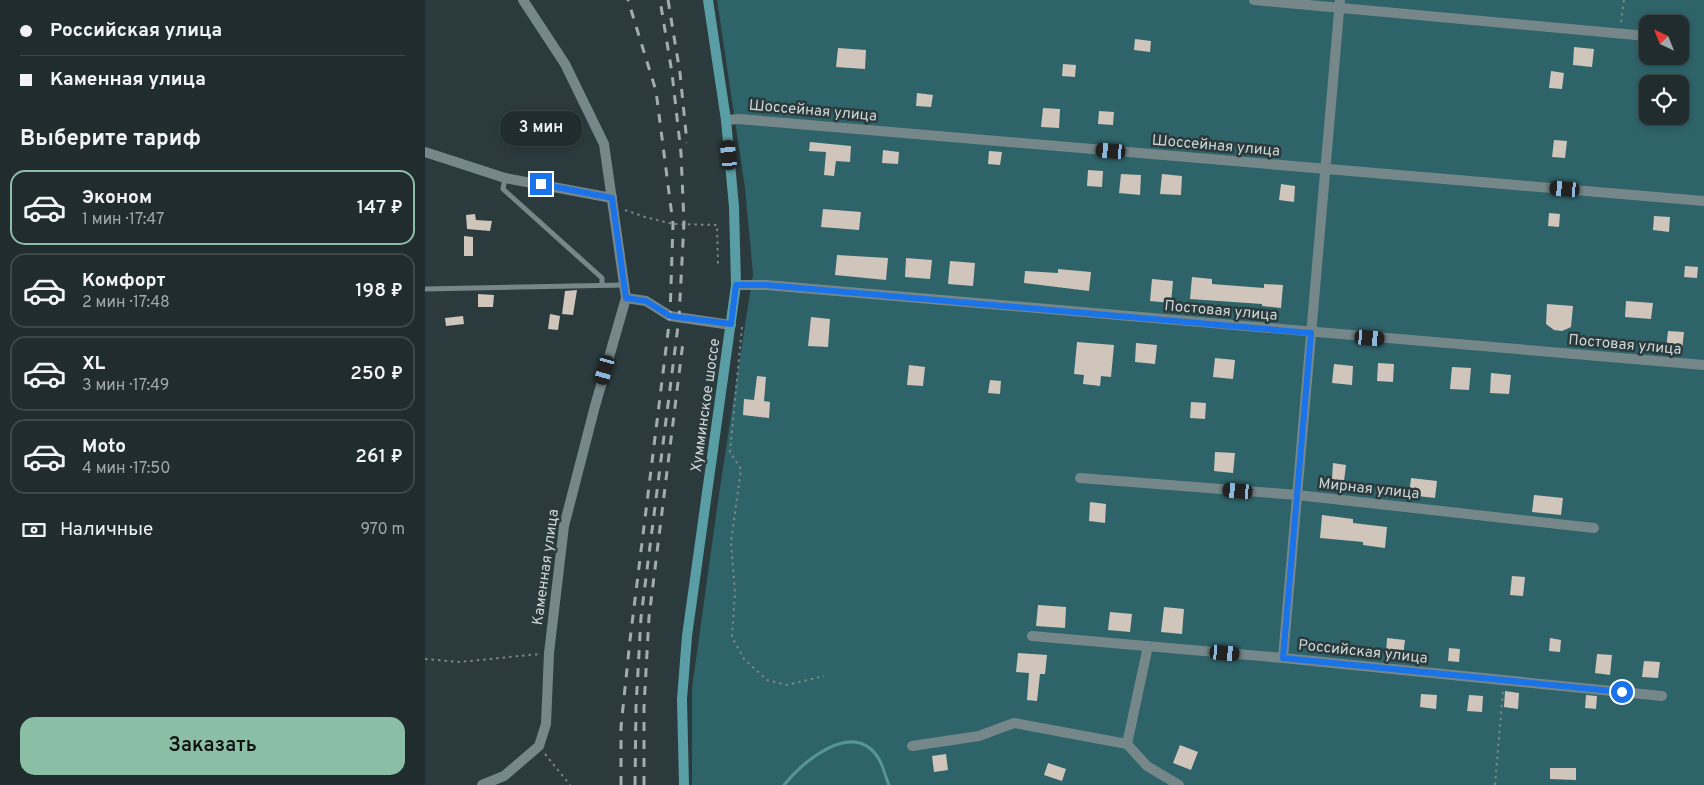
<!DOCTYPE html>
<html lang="ru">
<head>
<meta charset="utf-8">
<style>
	:root { --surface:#202c2d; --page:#2d3839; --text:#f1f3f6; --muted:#a2a7aa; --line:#3d4849; --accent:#8abfa5 }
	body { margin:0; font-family:Overpass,sans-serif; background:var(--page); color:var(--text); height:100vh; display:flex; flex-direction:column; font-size:19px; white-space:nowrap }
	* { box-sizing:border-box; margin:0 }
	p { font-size:16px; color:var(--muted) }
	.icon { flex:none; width:28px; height:28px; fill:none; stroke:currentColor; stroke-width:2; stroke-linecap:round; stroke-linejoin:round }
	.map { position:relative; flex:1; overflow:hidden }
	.sheet { display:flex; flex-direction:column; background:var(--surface); width:425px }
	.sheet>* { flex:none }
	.guide { display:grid; align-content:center; height:110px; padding:0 20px; background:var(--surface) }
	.needle { width:32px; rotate:317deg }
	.tools { position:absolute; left:1214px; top:15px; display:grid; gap:10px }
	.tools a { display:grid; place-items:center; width:50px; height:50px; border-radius:10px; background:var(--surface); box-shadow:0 2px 8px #0003,0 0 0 1px var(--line); font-size:25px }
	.end { position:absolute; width:22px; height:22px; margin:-11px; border:6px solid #1a73e8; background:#fff; box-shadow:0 0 0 2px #fff }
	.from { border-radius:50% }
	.bubble { position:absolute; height:35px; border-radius:15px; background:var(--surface); box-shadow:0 2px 8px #0003,0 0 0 1px var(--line); font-size:16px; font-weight:600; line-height:35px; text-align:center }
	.car { position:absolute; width:15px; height:30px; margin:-15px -8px; border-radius:6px; box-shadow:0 0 4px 1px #0007; background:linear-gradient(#222 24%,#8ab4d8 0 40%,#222 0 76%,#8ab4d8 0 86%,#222 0) }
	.guide b { display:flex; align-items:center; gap:18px; height:48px; font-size:19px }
	.guide b+b { border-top:1px solid var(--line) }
	.guide i { width:12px; height:12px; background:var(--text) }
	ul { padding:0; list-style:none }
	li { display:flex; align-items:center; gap:15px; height:75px; margin:0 10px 8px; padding:0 10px; border:2px solid var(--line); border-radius:15px }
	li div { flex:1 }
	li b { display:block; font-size:19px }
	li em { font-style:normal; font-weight:600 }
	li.selected { border-color:var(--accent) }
	li>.icon { width:45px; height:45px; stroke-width:1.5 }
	h2 { padding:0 20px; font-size:22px; line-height:60px }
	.pay { display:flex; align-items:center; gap:12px; height:55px; padding:0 20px; font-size:19px }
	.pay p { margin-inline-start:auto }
	.action { display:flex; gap:10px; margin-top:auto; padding:10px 20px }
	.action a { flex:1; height:58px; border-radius:15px; background:var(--accent); color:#111; font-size:20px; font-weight:600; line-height:58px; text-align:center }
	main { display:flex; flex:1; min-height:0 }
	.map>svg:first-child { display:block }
	.green { fill:#2e6369; fill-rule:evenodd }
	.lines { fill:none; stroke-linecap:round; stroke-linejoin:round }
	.stream { stroke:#56949a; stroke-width:3 }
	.building { fill:#d0c5ba }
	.path { stroke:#7a8688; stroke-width:2; stroke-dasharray:2.5 4; stroke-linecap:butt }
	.service { stroke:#768789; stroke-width:5 }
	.minor { stroke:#768789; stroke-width:10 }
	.tertiary { stroke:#768789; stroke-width:10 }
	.secondary { stroke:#5a9ea5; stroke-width:10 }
	.rail { stroke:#a1acad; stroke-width:3; stroke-dasharray:9 9; stroke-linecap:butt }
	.route { stroke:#1a73e8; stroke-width:6 }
	.labels { text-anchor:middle; stroke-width:5; stroke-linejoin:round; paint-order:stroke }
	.street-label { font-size:15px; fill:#ced7d8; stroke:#2b3a3c }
</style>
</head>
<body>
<main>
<section class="sheet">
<div class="guide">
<b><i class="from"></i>Российская улица</b>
<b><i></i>Каменная улица</b>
</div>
<h2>Выберите тариф</h2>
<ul>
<li class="selected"><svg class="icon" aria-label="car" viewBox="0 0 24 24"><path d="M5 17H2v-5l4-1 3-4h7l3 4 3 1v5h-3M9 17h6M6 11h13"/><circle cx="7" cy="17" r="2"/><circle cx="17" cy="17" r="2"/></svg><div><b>Эконом</b><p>1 мин · 17:47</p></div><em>147 ₽</em></li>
<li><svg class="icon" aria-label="car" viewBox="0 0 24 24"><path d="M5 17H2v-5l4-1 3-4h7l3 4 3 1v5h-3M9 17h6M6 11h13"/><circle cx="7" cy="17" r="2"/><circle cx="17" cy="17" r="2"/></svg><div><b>Комфорт</b><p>2 мин · 17:48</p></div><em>198 ₽</em></li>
<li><svg class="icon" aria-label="car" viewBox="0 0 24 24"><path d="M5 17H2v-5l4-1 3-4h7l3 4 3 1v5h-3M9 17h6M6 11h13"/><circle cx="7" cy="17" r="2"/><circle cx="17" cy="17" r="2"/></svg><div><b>XL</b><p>3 мин · 17:49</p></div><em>250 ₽</em></li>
<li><svg class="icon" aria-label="car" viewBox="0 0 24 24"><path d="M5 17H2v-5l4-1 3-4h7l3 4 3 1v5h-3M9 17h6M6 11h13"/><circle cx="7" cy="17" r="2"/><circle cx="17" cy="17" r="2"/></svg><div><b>Moto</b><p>4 мин · 17:50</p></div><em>261 ₽</em></li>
</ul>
<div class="pay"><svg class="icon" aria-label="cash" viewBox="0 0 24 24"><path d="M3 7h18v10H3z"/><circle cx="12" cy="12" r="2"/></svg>Наличные<p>970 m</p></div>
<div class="action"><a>Заказать</a></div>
</section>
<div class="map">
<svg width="1279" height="785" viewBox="0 0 1279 785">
	<rect width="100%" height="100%" fill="#2b3a3c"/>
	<path class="green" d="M292 0H1279V785H267V688L294 494 328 274 320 188ZM1222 24H1255V56H1222ZM1222 84H1255V116H1222Z"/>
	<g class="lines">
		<path class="stream" d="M359 785C378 762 426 720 452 756 458 764 460 776 464 785"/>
	</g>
	<path class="building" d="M710 39 726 41 725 52 709 50Z
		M1149 47 1169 49 1167 67 1148 65Z
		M413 48 441 50 440 69 411 67Z
		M1224 56H1240L1239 66 1223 64Z
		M638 64 651 65 650 77 637 76Z
		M1126 71 1139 73 1137 89 1124 88Z
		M492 93 508 95 506 107 491 106Z
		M618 108 635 109 634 128 616 127Z
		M674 111 689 112 688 125 673 124Z
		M1129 140 1142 141 1140 158 1127 157Z
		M385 142 426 146 425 162 411 161 409 176 399 175 401 152 384 151Z
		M458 150 474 152 473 164 457 163Z
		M564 151 577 152 575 165 563 164Z
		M663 170 678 171 677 187 662 186Z
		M696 174 716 175 715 195 694 193Z
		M737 174 757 176 756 195 735 194Z
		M856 184 870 186 869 202 854 200Z
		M398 209 436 212 434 230 396 227Z
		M1124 213 1135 214 1134 227 1123 226Z
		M50 214 51 220 67 221 65 231 42 229 41 215Z
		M1229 216 1245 217 1244 232 1228 230Z
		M39 236 48 237V256H39Z
		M412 255 463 258 461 280 410 275Z
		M481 258 507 260 505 279 480 277Z
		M525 261 550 263 548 286 523 284Z
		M1260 266 1273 267 1272 278 1259 277Z
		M633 269 666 272 664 291 599 283 600 271 633 273Z
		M767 277 787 279V284L839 288V284L858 285 856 308 837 306V304L765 299Z
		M727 279 748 281 746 303 725 301Z
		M152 290 148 315 137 314 140 291Z
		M53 294 69 295 68 307H53Z
		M1201 301 1228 303 1226 319 1200 317Z
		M1122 304 1148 306 1146 327 1137 331 1129 330 1121 324Z
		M125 314 135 316 133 330 123 329Z
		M38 316 39 324 21 326 20 318Z
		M386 317 405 319 403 347 383 346Z
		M1243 331 1259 332 1257 350 1241 348Z
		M652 342 689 345 686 377 676 376 675 386 658 384 659 375 649 374Z
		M711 343 732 345 730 364 710 362Z
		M790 358 810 360 808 379 788 377Z
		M953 363 969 364 968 382 952 381Z
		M909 364 928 366 927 385 907 383Z
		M484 365 500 367 498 386 482 385Z
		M1027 367 1046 368 1044 390 1025 389Z
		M1066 373 1086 375 1084 394 1065 393Z
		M332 376 341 377 339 401 345 402 344 418 318 415 319 399 329 400Z
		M565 380 576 381 575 394 563 393Z
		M766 402 781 403 780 419 765 418Z
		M790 452 810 453 808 473 789 471Z
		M908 463 921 465 919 481 907 479Z
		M986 478 1012 481 1010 498 984 495Z
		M1109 495 1138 498 1136 515 1107 512Z
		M665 502 681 504 680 523 664 521Z
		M897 515 928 519V523L962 527 960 548 938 545V542L895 538Z
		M1087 576 1100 577 1098 596 1085 595Z
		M613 605 641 607 640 628 611 626Z
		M739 607 759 609 757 634 736 632Z
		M685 612 707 614 705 632 683 630Z
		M962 638 980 640 978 656 961 654Z
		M1125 638 1136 640 1135 652 1124 651Z
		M1024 648 1035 649 1034 662 1023 661Z
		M593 653 622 655 620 674H615L612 701 602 700 604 673 591 672Z
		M1172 654 1187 655 1185 675 1170 673Z
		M1219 661 1235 662 1233 678 1217 677Z
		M1080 691 1094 693 1093 709 1079 707Z
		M996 694 1012 695 1011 709 995 707Z
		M1044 695 1058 696 1057 712 1042 711Z
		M1161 695 1172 696 1171 709 1160 708Z
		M755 745 773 752 766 770 748 763Z
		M521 754 523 770 509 772 507 756Z
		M623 763 641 769 637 781 619 775Z
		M1125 768H1151V780L1125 779Z"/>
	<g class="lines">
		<path class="path" d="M1196 22 1199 0
			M200 210 220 217 248 224 292 225 293 265
			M317 327 305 452 316 469 306 542 310 593 307 637 319 659 342 680 362 685 399 676
			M0 659 35 662 114 654
			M120 754 145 785
			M1070 785 1078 690"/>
		<path class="service" d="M80 178 78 189 177 278V285
			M0 289 199 285"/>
		<path class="minor" d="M829 0 1222 36
			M301 120 314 119 1279 201
			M0 152 80 178 187 198
			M311 285H341L1279 365
			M655 478 872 495 1169 528
			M607 636 858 658 1237 696
			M858 658 915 0
			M702 744 723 646
			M487 746 554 736 589 723 702 744 722 766 754 785
			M57 785 79 776 114 746 121 724 124 653 139 526 170 406 201 298"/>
		<path class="tertiary" d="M98 0 140 64 179 144 201 298 221 301 245 316 306 325"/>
		<path class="secondary" d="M259 785 257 699 262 636 311 285 309 207 301 120 283 0"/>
		<path class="rail" d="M243 0 255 73 262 143
			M196 785V727L205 640 245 316 248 224 231 91 203 0
			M210 785 211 707 216 617 254 318 259 223 256 153 247 73 235 0
			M219 785V707L224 617 258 342"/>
	</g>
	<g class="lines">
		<path class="route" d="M116 184 187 198 201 298 221 301 245 316 306 324 311 285H341L886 333 858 658 1197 692"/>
	</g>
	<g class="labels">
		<g class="street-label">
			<text transform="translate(388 110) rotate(5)" y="5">Шоссейная улица</text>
			<text transform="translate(791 145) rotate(5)" y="5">Шоссейная улица</text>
			<text transform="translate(796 310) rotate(5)" y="5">Постовая улица</text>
			<text transform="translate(1200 344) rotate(5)" y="5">Постовая улица</text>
			<text transform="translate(280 405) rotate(-82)" y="5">Хумминское шоссе</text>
			<text transform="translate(944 488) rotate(6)" y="5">Мирная улица</text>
			<text transform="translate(120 567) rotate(-82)" y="5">Каменная улица</text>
			<text transform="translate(938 651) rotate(6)" y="5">Российская улица</text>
		</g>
	</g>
</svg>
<div class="tools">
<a><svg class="needle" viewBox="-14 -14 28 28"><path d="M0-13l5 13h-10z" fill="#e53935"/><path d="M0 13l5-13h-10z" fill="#a2a7aa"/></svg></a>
<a><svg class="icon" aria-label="locate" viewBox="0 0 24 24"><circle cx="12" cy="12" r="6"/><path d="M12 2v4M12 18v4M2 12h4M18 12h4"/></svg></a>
</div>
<i class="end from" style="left:1197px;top:692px"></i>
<i class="end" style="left:116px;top:184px"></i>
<div class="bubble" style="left:75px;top:111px;width:82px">3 мин</div>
<i class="car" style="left:686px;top:151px;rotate:275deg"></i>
<i class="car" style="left:304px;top:155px;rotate:354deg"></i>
<i class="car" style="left:1140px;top:189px;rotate:275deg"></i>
<i class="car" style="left:945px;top:338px;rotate:95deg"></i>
<i class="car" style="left:180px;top:370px;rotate:196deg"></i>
<i class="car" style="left:813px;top:491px;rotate:275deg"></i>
<i class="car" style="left:800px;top:653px;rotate:95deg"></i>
</div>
</main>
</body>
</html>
